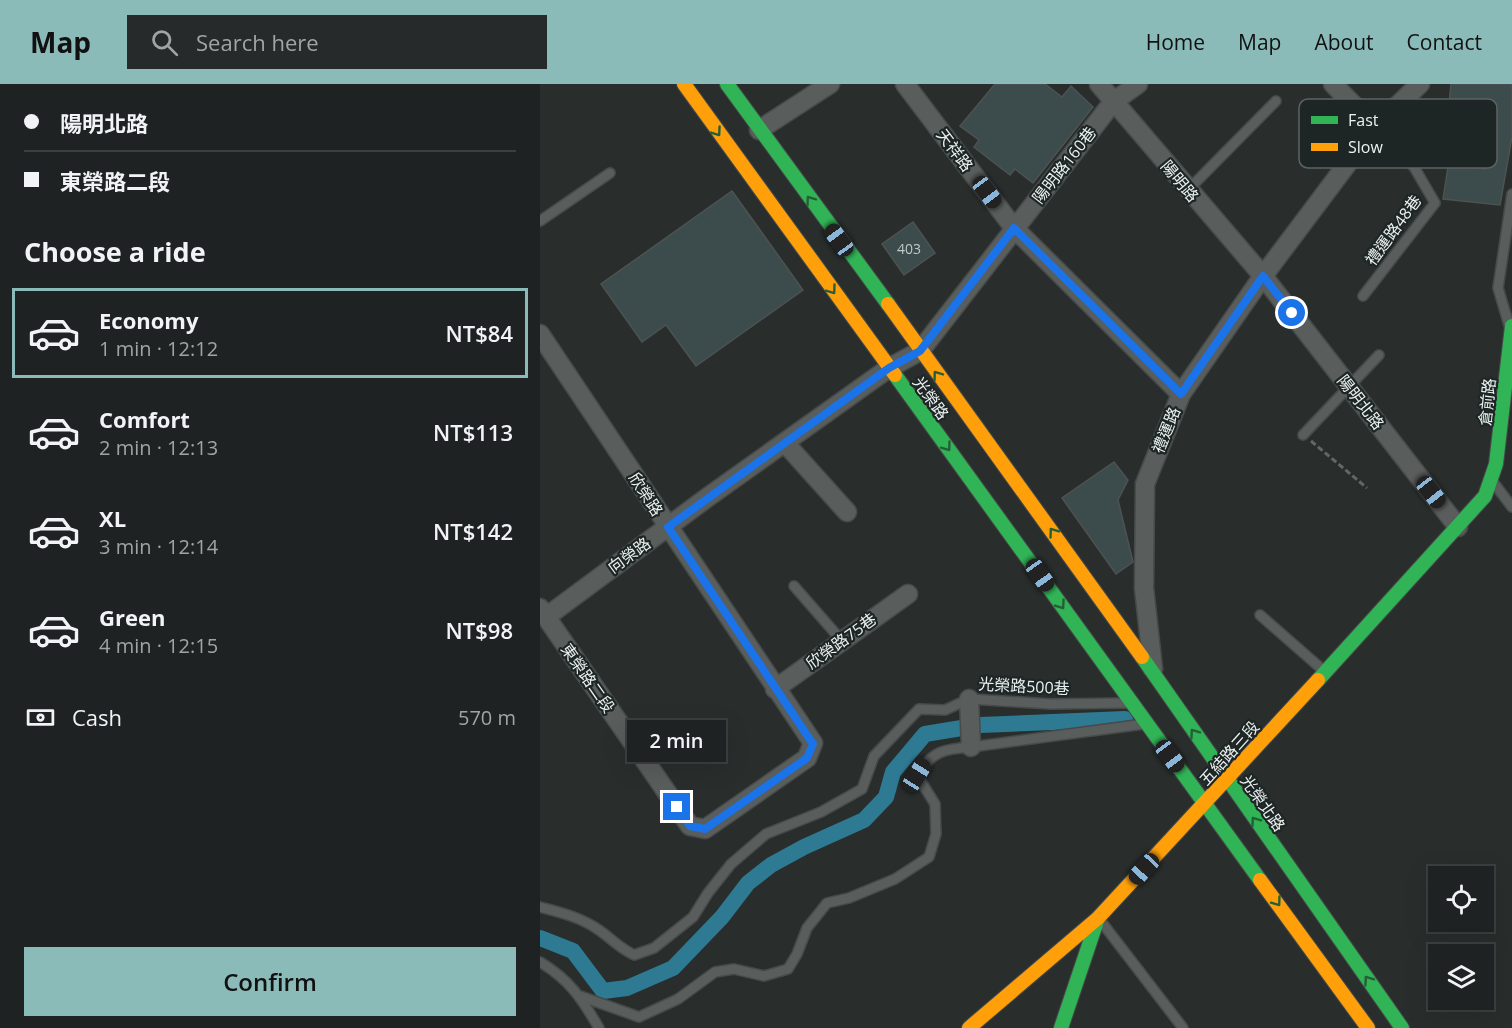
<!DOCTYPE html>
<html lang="en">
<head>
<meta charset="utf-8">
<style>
	:root { --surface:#1f2222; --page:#272a2a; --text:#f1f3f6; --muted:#a1a4a5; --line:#3c3f40; --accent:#8bbbb9 }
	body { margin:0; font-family:"Open Sans","Noto Sans TC",sans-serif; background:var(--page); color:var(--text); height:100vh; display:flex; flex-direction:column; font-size:22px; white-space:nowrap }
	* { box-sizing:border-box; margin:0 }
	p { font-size:20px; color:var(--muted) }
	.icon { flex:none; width:33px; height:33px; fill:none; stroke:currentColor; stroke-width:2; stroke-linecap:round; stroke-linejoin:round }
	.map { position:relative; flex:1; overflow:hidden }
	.drawer { display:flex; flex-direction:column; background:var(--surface); width:540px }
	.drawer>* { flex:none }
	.banner { display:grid; align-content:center; height:132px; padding:0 24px; background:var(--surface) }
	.buttons { position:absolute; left:888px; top:782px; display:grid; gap:12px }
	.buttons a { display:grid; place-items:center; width:66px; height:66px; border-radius:0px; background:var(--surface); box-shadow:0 6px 24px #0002,0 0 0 2px var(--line); font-size:30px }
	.end { position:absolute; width:27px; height:27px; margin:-14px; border:8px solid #1a73e8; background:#fff; box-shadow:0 0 0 3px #fff }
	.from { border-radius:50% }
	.bubble { position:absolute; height:42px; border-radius:0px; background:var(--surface); box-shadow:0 6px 24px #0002,0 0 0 2px var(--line); font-size:20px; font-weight:600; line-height:42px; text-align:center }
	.car { position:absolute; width:18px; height:36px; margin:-18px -9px; border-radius:8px; box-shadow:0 0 4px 2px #0007; background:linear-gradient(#222 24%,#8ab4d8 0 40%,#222 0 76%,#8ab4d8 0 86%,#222 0) }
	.banner b { display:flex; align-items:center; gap:21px; height:57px; font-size:22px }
	.banner b+b { border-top:2px solid var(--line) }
	.banner i { width:15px; height:15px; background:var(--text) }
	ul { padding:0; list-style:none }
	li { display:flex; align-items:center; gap:18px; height:90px; margin:0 12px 9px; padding:0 12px; border:3px solid transparent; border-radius:0px }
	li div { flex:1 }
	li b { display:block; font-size:22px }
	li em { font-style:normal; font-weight:600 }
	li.current { border-color:var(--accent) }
	li>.icon { width:54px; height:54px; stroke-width:1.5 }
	h2 { padding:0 24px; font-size:27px; line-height:72px }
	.pay { display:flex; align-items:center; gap:15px; height:66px; padding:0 24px; font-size:22px }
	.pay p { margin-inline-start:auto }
	.action { display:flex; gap:12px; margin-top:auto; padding:12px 24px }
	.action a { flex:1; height:69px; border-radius:0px; background:var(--accent); color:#111; font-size:24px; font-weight:600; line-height:69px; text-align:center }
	header { display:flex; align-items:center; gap:36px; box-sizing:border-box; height:84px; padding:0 30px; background:var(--accent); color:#111 }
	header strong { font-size:28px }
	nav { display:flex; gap:33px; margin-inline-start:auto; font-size:21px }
	.search { width:420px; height:54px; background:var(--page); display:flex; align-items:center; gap:15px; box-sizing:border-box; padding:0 21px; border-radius:0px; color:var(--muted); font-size:22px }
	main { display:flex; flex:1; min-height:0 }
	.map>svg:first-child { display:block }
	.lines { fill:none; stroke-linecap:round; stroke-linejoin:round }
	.canal { stroke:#2e7a93; stroke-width:16 }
	.building { fill:#3c4b4c; stroke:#4e5251; stroke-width:1.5 }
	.lane-casing { stroke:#464a4a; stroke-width:12 }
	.street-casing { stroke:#464a4a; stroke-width:21 }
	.fast-casing { stroke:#464a4a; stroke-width:16 }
	.slow-casing { stroke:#464a4a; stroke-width:16 }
	.path { stroke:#636665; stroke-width:3; stroke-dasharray:6 3; stroke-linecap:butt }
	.lane { stroke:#595d5c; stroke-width:9 }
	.street { stroke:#595d5c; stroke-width:18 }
	.fast { stroke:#30b455; stroke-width:14 }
	.slow { stroke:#ff9f0a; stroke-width:14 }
	.oneway { stroke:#255f38 }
	.route { stroke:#1a73e8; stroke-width:8 }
	.labels { text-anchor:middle; stroke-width:4.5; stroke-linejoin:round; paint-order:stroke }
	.number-label { font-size:14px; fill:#bfc8c7 }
	.street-label { font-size:16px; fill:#ebf1f0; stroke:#1e2625 }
	.key { fill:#1e2625; stroke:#5c6362; stroke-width:1.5 }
	.key-label { font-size:16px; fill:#ebf1f0 }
</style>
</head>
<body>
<header>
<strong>Map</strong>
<div class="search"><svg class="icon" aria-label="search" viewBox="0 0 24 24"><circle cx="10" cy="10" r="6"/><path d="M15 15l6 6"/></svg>Search here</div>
<nav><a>Home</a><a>Map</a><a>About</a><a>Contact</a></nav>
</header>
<main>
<section class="drawer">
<div class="banner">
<b><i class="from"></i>陽明北路</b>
<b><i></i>東榮路二段</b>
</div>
<h2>Choose a ride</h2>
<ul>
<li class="current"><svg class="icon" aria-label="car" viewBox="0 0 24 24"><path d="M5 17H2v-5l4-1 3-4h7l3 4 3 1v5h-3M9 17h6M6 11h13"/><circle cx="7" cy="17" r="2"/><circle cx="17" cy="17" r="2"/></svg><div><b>Economy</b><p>1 min · 12:12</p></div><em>NT$84</em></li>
<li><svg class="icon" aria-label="car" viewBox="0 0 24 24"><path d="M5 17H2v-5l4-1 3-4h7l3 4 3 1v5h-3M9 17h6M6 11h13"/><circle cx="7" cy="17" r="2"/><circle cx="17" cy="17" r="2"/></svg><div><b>Comfort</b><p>2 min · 12:13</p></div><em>NT$113</em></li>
<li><svg class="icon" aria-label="car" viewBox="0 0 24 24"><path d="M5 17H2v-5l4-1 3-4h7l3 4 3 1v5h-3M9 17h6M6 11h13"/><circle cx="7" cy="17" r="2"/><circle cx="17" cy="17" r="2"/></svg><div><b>XL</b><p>3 min · 12:14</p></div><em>NT$142</em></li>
<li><svg class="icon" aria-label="car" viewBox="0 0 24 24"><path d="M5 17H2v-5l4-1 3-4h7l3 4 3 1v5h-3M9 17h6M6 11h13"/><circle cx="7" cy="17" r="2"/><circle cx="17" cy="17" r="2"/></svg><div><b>Green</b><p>4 min · 12:15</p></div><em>NT$98</em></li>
</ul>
<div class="pay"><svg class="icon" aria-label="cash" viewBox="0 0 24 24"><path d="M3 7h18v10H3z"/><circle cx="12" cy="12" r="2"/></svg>Cash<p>570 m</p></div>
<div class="action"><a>Confirm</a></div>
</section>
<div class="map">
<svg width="972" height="944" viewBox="0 0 972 944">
	<rect width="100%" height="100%" fill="#292e2d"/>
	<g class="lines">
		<path class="canal" d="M0 854 33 867 63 907 87 904 133 884 182 833 208 799 231 781 264 763 324 736 346 713 353 688 385 650 440 641 585 635"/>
	</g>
	<path class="building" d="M455 0H505L522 13 531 2 553 23 493 99 475 85 470 91 434 63 439 56 420 42Z
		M911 0H972V53L960 121 903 115 908 83 917 80 945 85 952 33 944 22 909 20Z
		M192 107 263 206 156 282 126 241 102 258 61 200Z
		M373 138 395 169 364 191 342 160Z
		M574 378 588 396 578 416 593 478 576 490 522 414Z"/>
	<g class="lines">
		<defs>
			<path id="lane" d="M648 106 736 17
				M0 137 70 89
				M823 212 895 119 874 83 835 43
				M969 241 958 204 972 110
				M763 351 839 271
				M953 398 972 423
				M254 502 302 557
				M720 531 784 587
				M0 823C20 828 42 834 59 846 72 855 78 863 94 871L114 864 153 833 168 809 191 780 226 750 281 728 322 705 334 672 379 625 405 626 429 615 511 620 588 619
				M560 836 643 944
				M0 878C30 896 42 915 59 944
				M40 912 99 933 138 915 175 888 194 885 224 892 248 885 257 870 267 844 287 819 309 814 355 795 389 773 396 750 395 720 377 691C393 667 403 665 431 663L604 640"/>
			<path id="street" d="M365 0 474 144 641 310
				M559 0 723 192 918 443
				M793 0 835 43
				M219 46 290 0
				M0 250 273 659 267 674 165 745 150 742 0 524
				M245 359 307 428
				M6 533 168 413 349 284 380 267 573 18 598 0
				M613 585 604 504 605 400 641 310 723 192 835 43 880 0
				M235 605 368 510
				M429 615 431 663"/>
			<path id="fast" d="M187 0 348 220
				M355 291 720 796
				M602 573 862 944
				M778 596 945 412 956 380 972 242
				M521 944 558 834"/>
			<path id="slow" d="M144 0 355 291
				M348 220 602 573
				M720 796 828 944
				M429 944 558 834 778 596"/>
		</defs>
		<use href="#lane" class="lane-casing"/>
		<use href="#street" class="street-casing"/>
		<use href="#fast" class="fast-casing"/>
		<use href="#slow" class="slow-casing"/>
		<path class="path" d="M771 357 827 404"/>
		<use href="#lane" class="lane"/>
		<use href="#street" class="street"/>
		<use href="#fast" class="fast"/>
		<use href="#slow" class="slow"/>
	</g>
	<defs><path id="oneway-chevron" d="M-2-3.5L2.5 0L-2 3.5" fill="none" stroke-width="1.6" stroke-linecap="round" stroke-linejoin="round" transform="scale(1.5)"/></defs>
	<g class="oneway">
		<use href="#oneway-chevron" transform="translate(177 48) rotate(55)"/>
		<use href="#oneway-chevron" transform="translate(270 116) rotate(-126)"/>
		<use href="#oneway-chevron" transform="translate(292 206) rotate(54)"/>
		<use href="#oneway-chevron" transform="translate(397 291) rotate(-126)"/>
		<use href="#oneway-chevron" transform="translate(407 363) rotate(54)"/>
		<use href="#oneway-chevron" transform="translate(513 448) rotate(-126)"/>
		<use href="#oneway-chevron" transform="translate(521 521) rotate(55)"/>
		<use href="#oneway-chevron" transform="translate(654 649) rotate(-125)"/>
		<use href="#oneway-chevron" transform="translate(715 737) rotate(-125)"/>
		<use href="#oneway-chevron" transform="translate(737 818) rotate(54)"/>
		<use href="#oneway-chevron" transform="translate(828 896) rotate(-125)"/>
	</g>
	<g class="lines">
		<path class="route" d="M137 723 150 742 165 745 267 674 273 660 128 443 349 284 380 267 474 144 641 310 723 192 752 229"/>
	</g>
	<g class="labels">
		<g class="number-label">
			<text x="369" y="170">403</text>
		</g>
		<g class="street-label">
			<text transform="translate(415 66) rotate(53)" y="6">天祥路</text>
			<text transform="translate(524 81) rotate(-52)" y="6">陽明路160巷</text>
			<text transform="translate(640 97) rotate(50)" y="6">陽明路</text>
			<text transform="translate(853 146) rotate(-54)" y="6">禮運路48巷</text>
			<text transform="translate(391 314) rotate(54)" y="6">光榮路</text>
			<text transform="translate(821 318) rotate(52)" y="6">陽明北路</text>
			<text transform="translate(947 318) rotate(-84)" y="6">倉前路</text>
			<text transform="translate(626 346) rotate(-68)" y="6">禮運路</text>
			<text transform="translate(106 410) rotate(57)" y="6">欣榮路</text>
			<text transform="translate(89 471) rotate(-36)" y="6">向榮路</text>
			<text transform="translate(301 557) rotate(-36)" y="6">欣榮路75巷</text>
			<text transform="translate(48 594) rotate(55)" y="6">東榮路二段</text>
			<text transform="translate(484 602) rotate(3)" y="6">光榮路500巷</text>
			<text transform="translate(689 669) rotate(-48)" y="6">五結路三段</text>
			<text transform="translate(723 719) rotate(55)" y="6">光榮北路</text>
		</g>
	</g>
	<rect x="759" y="15" width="198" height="69" rx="9" class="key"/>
	<rect x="771" y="32" width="27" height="8" fill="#30b455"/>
	<rect x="771" y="59" width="27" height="8" fill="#ff9f0a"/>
	<g class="key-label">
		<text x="808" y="42">Fast</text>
		<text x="808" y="69">Slow</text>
	</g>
</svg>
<div class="buttons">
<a><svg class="icon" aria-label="locate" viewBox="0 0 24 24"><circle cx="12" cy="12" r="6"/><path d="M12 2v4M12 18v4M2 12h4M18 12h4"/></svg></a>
<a><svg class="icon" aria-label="layers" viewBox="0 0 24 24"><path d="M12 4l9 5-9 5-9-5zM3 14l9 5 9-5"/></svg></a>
</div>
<i class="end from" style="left:752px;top:229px"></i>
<i class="end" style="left:137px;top:723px"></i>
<div class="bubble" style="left:87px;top:636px;width:99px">2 min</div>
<i class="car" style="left:447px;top:108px;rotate:143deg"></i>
<i class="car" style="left:299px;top:156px;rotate:324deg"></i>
<i class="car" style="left:891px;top:408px;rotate:142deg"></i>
<i class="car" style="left:500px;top:491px;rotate:145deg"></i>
<i class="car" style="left:630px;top:672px;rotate:143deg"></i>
<i class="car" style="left:377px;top:691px;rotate:32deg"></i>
<i class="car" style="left:604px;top:785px;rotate:223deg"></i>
</div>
</main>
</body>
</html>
